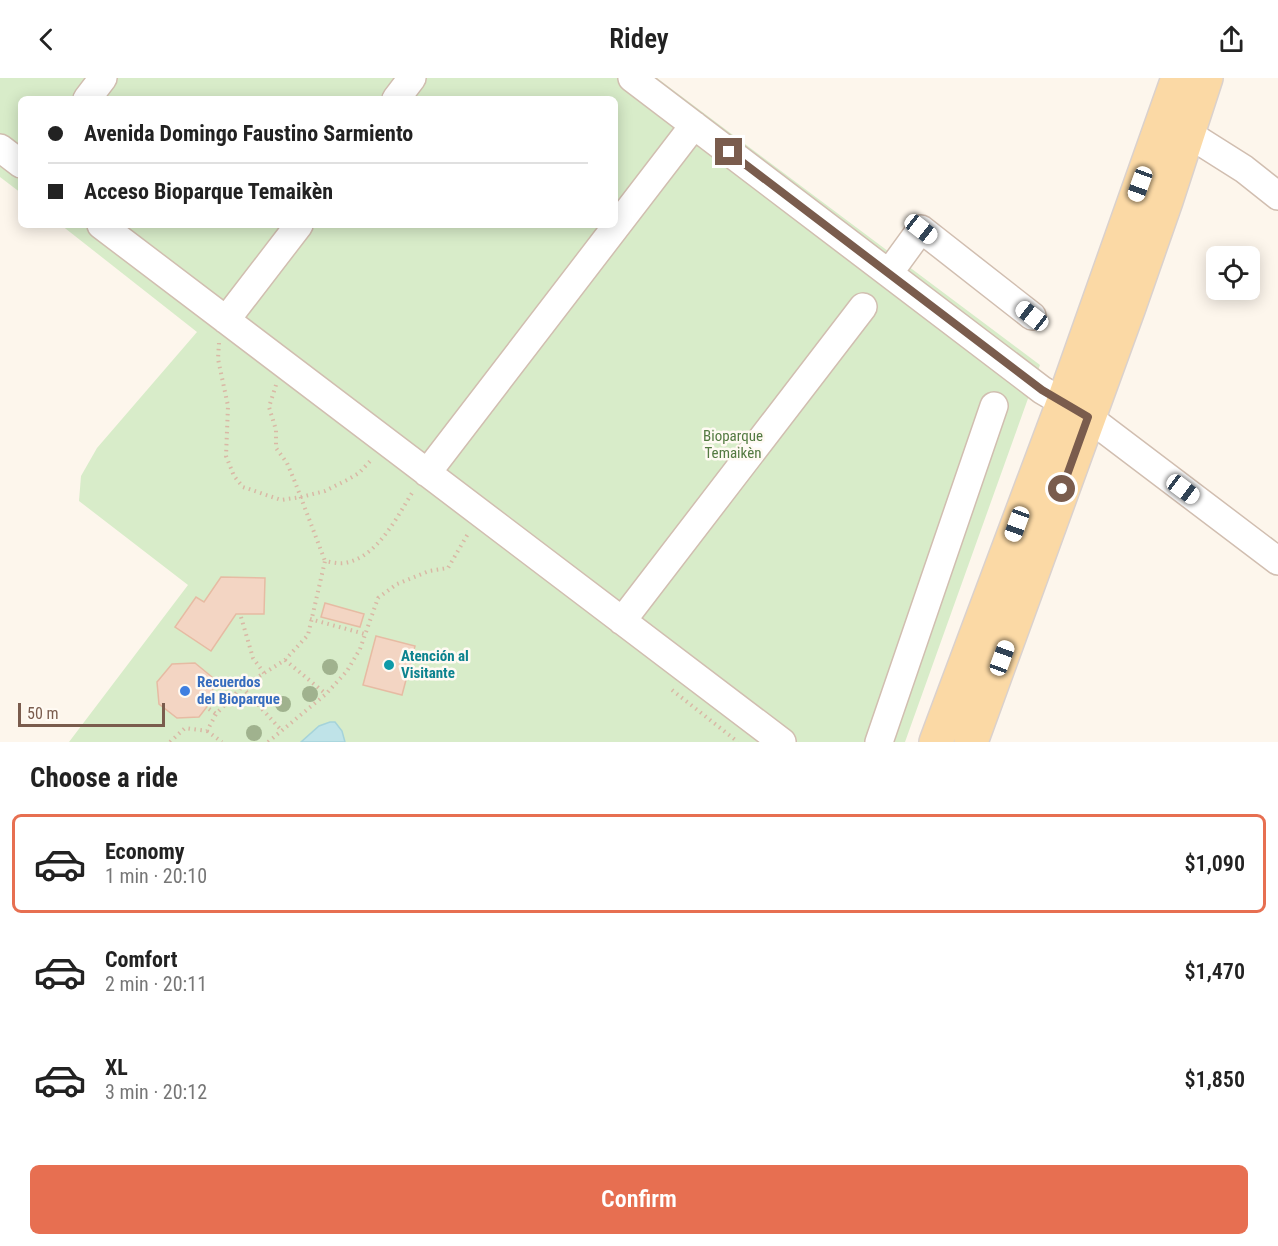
<!DOCTYPE html>
<html lang="en">
<head>
<meta charset="utf-8">
<style>
	:root { --surface:#fff; --page:#f2f2f2; --text:#222; --muted:#767676; --line:#e0e0e0; --accent:#e76f51 }
	body { margin:0; font-family:"Roboto Condensed",sans-serif; background:var(--page); color:var(--text); height:100vh; display:flex; flex-direction:column; font-size:22px; white-space:nowrap }
	* { box-sizing:border-box; margin:0 }
	p { font-size:20px; color:var(--muted) }
	.icon { flex:none; width:33px; height:33px; fill:none; stroke:currentColor; stroke-width:2; stroke-linecap:round; stroke-linejoin:round }
	.map { position:relative; height:664px; overflow:hidden }
	.sheet { display:flex; flex-direction:column; background:var(--surface); flex:1 }
	.sheet>* { flex:none }
	.hud { position:absolute; left:18px; top:18px; width:600px; height:132px; border-radius:9px; box-shadow:0 3px 15px #0003; display:grid; align-content:center; height:132px; padding:0 30px; background:var(--surface) }
	.tools { position:absolute; left:1206px; top:168px; display:grid; gap:12px }
	.tools a { display:grid; place-items:center; width:54px; height:54px; border-radius:9px; background:var(--surface); box-shadow:0 3px 15px #0003; font-size:30px }
	.scale { position:absolute; left:18px; bottom:15px; width:147px; box-sizing:border-box; padding-left:6px; border:3px solid #7a5c4d; border-top:0; font-size:16px; line-height:21px; white-space:nowrap; color:#7a5c4d; -webkit-text-stroke:4px #fffaf3; paint-order:stroke }
	.end { position:absolute; width:27px; height:27px; margin:-14px; border:8px solid #7a5c4d; background:#fff; box-shadow:0 0 0 3px #fff }
	.from { border-radius:50% }
	.car { position:absolute; width:18px; height:36px; margin:-18px -9px; border-radius:8px; box-shadow:0 0 4px 2px #0007; background:linear-gradient(#fff 24%,#345 0 40%,#fff 0 76%,#345 0 86%,#fff 0) }
	.hud b { display:flex; align-items:center; gap:21px; height:57px; font-size:22px }
	.hud b+b { border-top:2px solid var(--line) }
	.hud i { width:15px; height:15px; background:var(--text) }
	ul { padding:0; list-style:none }
	li { display:flex; align-items:center; gap:18px; height:99px; margin:0 12px 9px; padding:0 18px; border:3px solid transparent; border-radius:9px }
	li div { flex:1 }
	li b { display:block; font-size:22px }
	li em { font-style:normal; font-weight:600 }
	li.active { border-color:var(--accent) }
	li>.icon { width:54px; height:54px; stroke-width:1.5 }
	h2 { padding:0 30px; font-size:27px; line-height:72px }
	.action { display:flex; gap:12px; margin-top:auto; padding:12px 30px }
	.action a { flex:1; height:69px; border-radius:9px; background:var(--accent); color:#fff; font-size:24px; font-weight:600; line-height:69px; text-align:center }
	header { display:flex; justify-content:space-between; align-items:center; height:78px; padding:0 30px; background:var(--surface); font-size:27px; font-weight:600 }
	.map>svg:first-child { display:block }
	.green { fill:#d8ecc9 }
	.water { fill:#bfe3e8; stroke:#a5d3da; stroke-width:1.5 }
	.building { fill:#f3d5c3; stroke:#e6bba3; stroke-width:1.5 }
	.lines { fill:none; stroke-linecap:round; stroke-linejoin:round }
	.minor-casing { stroke:#d1beb0; stroke-width:30 }
	.major-casing { stroke:#dad1cd; stroke-width:36 }
	.path { stroke:#d9b8a5; stroke-width:4; stroke-dasharray:1.5 4.5; stroke-linecap:butt }
	.minor { stroke:#fff; stroke-width:27 }
	.major { stroke:#fbd9a5; stroke-width:33 }
	.tree { fill:#a0b28e }
	.route { stroke:#7a5c4d; stroke-width:8 }
	.culture-dot { fill:#0f9aa8; stroke:#fffaf3; stroke-width:2 }
	.shop-dot { fill:#3f7fe0; stroke:#fffaf3; stroke-width:2 }
	.labels { text-anchor:middle; stroke-width:5; stroke-linejoin:round; paint-order:stroke }
	.park-label { font-size:15px; fill:#537a41; stroke:#fffaf3 }
	.culture-label { font-size:15px; font-weight:bold; fill:#0d838f; stroke:#fffaf3; text-anchor:start }
	.shop-label { font-size:15px; font-weight:bold; fill:#366cbe; stroke:#fffaf3; text-anchor:start }
</style>
</head>
<body>
<header><svg class="icon" aria-label="back" viewBox="0 0 24 24"><path d="M15 5l-7 7 7 7"/></svg>Ridey<svg class="icon" aria-label="share" viewBox="0 0 24 24"><path d="M12 15V3M7 8l5-5 5 5M5 13v7h14v-7"/></svg></header>
<div class="map">
<svg width="1278" height="664" viewBox="0 0 1278 664">
	<rect width="100%" height="100%" fill="#fdf6ec"/>
	<path class="green" d="M0 0H657L1040 287 905 664H69L188 507 79 423 81 398 97 370 197 254 61 147H615V21H21V115L0 99Z"/>
	<path class="water" d="M330 644H335L342 653 345 664H301L319 648Z"/>
	<path class="building" d="M221 499 265 500 264 536H236L211 573 175 549 196 519 204 524Z
		M325 525 364 536 360 549 321 539Z
		M376 558 415 568 402 617 363 607Z
		M195 585 212 599 213 621 199 639 177 640 159 626 157 604 172 586Z"/>
	<g class="lines">
		<defs>
			<path id="minor" d="M632 0 1042 312 1088 339 1278 483
				M87 21 103 0
				M396 21 412 0
				M1187 55 1244 91 1278 118
				M0 70 21 86
				M101 147 782 664
				M889 195 921 151 1032 238
				M226 242 299 147
				M427 395 694 47
				M622 543 863 229
				M879 664 994 328"/>
			<path id="major" d="M936 664 1063 325 1178 0
				M971 664 1129 229 1166 123 1206 0"/>
		</defs>
		<use href="#minor" class="minor-casing"/>
		<use href="#major" class="major-casing"/>
		<path class="path" d="M219 265 218 281 228 328 226 378 234 398 243 409 281 422 301 419 325 413 347 402 359 395 372 381
			M276 307 269 329 276 352V370L287 385 295 404 325 483
			M241 539 253 580 264 595
			M310 541 365 556
			M285 582 326 616
			M242 609 282 653
			M672 612 738 664
			M209 631 216 636
			M207 653 222 664
			M170 664 185 650 207 653 216 636 242 609 285 582 308 557 325 483C331 484 338 486 344 485 378 480 397 438 414 412
			M268 664 326 616 347 593 360 571 378 520 397 506 429 493 448 490 469 454"/>
		<use href="#minor" class="minor"/>
		<use href="#major" class="major"/>
	</g>
	<g class="tree">
		<circle cx="330" cy="589" r="8"/>
		<circle cx="310" cy="616" r="8"/>
		<circle cx="283" cy="626" r="8"/>
		<circle cx="254" cy="655" r="8"/>
	</g>
	<g class="lines">
		<path class="route" d="M729 74 1042 312 1088 339 1062 411"/>
	</g>
	<circle class="culture-dot" cx="389" cy="587" r="6"/>
	<circle class="shop-dot" cx="185" cy="613" r="6"/>
	<g class="labels">
		<g class="park-label">
			<text x="733" y="363">Bioparque<tspan x="733" dy="17">Temaikèn</tspan></text>
		</g>
		<g class="culture-label">
			<text x="401" y="583">Atención al<tspan x="401" dy="17">Visitante</tspan></text>
		</g>
		<g class="shop-label">
			<text x="197" y="609">Recuerdos<tspan x="197" dy="17">del Bioparque</tspan></text>
		</g>
	</g>
</svg>
<div class="tools">
<a><svg class="icon" aria-label="locate" viewBox="0 0 24 24"><circle cx="12" cy="12" r="6"/><path d="M12 2v4M12 18v4M2 12h4M18 12h4"/></svg></a>
</div>
<div class="scale">50 m</div>
<i class="end from" style="left:1062px;top:411px"></i>
<i class="end" style="left:729px;top:74px"></i>
<i class="car" style="left:1140px;top:106px;rotate:200deg"></i>
<i class="car" style="left:921px;top:151px;rotate:128deg"></i>
<i class="car" style="left:1032px;top:238px;rotate:308deg"></i>
<i class="car" style="left:1183px;top:411px;rotate:127deg"></i>
<i class="car" style="left:1017px;top:446px;rotate:200deg"></i>
<i class="car" style="left:1002px;top:580px;rotate:20deg"></i>
<div class="hud">
<b><i class="from"></i>Avenida Domingo Faustino Sarmiento</b>
<b><i></i>Acceso Bioparque Temaikèn</b>
</div>
</div>
<section class="sheet">
<h2>Choose a ride</h2>
<ul>
<li class="active"><svg class="icon" aria-label="car" viewBox="0 0 24 24"><path d="M5 17H2v-5l4-1 3-4h7l3 4 3 1v5h-3M9 17h6M6 11h13"/><circle cx="7" cy="17" r="2"/><circle cx="17" cy="17" r="2"/></svg><div><b>Economy</b><p>1 min · 20:10</p></div><em>$1,090</em></li>
<li><svg class="icon" aria-label="car" viewBox="0 0 24 24"><path d="M5 17H2v-5l4-1 3-4h7l3 4 3 1v5h-3M9 17h6M6 11h13"/><circle cx="7" cy="17" r="2"/><circle cx="17" cy="17" r="2"/></svg><div><b>Comfort</b><p>2 min · 20:11</p></div><em>$1,470</em></li>
<li><svg class="icon" aria-label="car" viewBox="0 0 24 24"><path d="M5 17H2v-5l4-1 3-4h7l3 4 3 1v5h-3M9 17h6M6 11h13"/><circle cx="7" cy="17" r="2"/><circle cx="17" cy="17" r="2"/></svg><div><b>XL</b><p>3 min · 20:12</p></div><em>$1,850</em></li>
</ul>
<div class="action"><a>Confirm</a></div>
</section>
</body>
</html>
